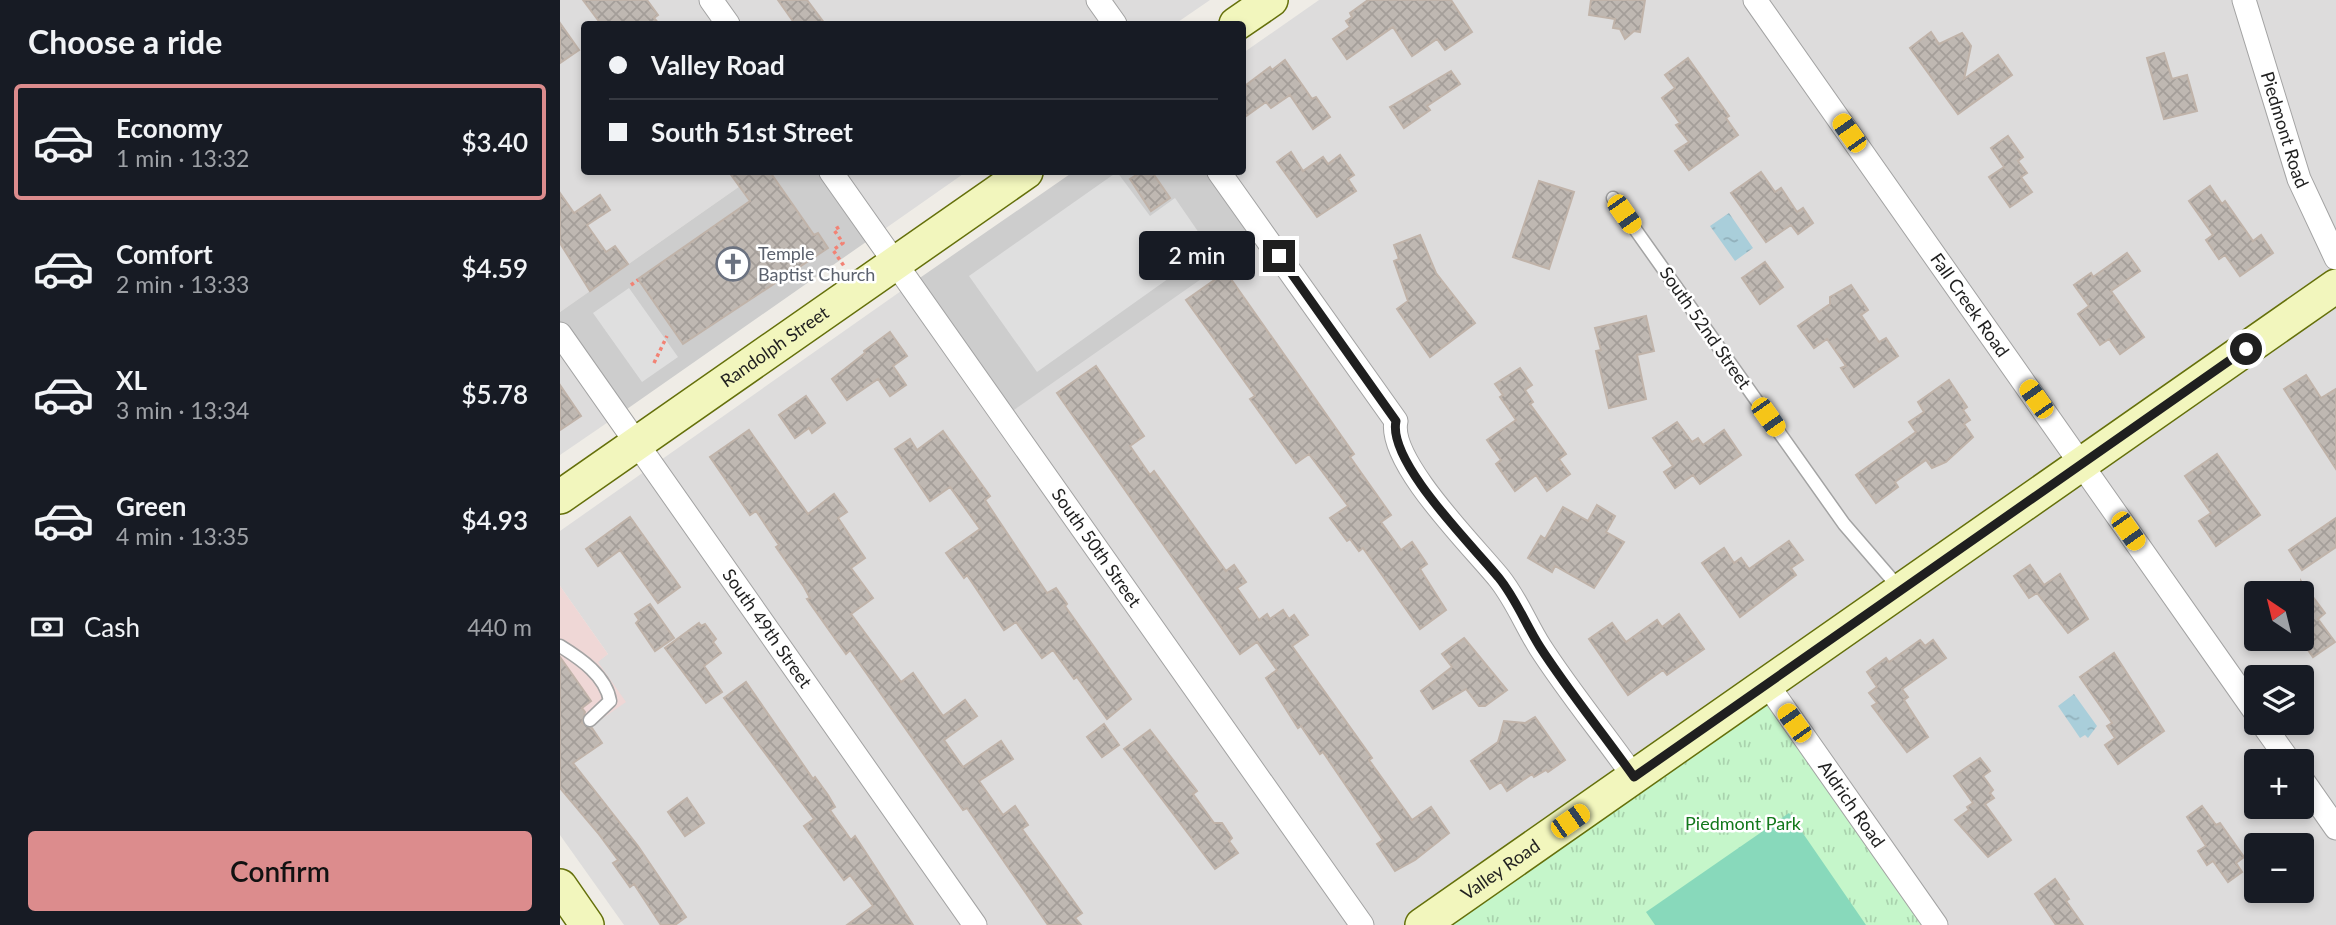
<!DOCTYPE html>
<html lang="en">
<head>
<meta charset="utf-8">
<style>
	:root { --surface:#171b24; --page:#242831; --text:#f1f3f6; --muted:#9ea1a6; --line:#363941; --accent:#dc8c8d }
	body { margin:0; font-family:Lato,sans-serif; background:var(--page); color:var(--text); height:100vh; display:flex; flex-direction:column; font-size:26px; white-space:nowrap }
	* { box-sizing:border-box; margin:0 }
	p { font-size:23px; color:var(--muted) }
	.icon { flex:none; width:38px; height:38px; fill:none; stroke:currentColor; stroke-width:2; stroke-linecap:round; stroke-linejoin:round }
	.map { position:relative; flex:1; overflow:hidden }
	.side { display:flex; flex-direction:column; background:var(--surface); width:560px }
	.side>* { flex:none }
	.guide { position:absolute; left:21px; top:21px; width:665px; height:154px; border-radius:7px; box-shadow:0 4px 10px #0003; display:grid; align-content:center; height:154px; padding:0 28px; background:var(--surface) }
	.needle { width:46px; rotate:325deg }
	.fabs { position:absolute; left:1684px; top:581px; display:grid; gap:14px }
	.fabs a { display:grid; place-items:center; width:70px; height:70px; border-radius:7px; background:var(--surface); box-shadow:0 4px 10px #0003; font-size:35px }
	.end { position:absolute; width:32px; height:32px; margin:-16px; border:9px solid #1f1f1f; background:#fff; box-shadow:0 0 0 4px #fff }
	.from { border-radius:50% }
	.bubble { position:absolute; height:49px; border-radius:7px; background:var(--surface); box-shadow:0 4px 10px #0003; font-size:23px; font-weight:600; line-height:49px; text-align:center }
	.car { position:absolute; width:21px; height:42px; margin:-21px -10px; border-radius:9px; box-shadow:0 0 5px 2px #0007; background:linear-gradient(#f5c518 24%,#345 0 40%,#f5c518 0 76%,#345 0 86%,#f5c518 0) }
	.guide b { display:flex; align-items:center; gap:24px; height:66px; font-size:26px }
	.guide b+b { border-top:2px solid var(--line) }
	.guide i { width:18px; height:18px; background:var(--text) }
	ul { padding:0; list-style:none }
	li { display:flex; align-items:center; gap:21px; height:116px; margin:0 14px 10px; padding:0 14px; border:4px solid transparent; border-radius:7px }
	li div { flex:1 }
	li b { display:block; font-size:26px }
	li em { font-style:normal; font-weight:600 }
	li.on { border-color:var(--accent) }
	li>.icon { width:63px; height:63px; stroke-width:1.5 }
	h2 { padding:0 28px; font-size:32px; line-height:84px }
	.pay { display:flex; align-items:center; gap:18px; height:77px; padding:0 28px; font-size:26px }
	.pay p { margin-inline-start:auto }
	.button { display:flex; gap:14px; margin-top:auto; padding:14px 28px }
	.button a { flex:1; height:80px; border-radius:7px; background:var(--accent); color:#111; font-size:28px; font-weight:600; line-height:80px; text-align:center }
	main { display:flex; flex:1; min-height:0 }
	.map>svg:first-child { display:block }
	.residential { fill:#dddcdc; fill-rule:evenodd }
	.commercial { fill:#efd7d6 }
	.religious { fill:#cdcdcd }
	.park { fill:url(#park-tufts) }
	.pitch { fill:#88d9bb }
	.parking { fill:#dfdfdf }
	.water { fill:url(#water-ripples) }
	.building { fill:url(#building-cross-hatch); stroke:#c0b3a9; stroke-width:2 }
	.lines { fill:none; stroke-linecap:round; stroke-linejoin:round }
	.lane-casing { stroke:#a3a3a3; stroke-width:15 }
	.street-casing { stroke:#a3a3a3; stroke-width:25 }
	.secondary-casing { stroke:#65700b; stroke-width:36 }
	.path { stroke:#f28274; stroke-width:3.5; stroke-dasharray:3.5 3.5; stroke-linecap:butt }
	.lane { stroke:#fff; stroke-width:12 }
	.street { stroke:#fff; stroke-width:23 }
	.secondary { stroke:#f2f6bd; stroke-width:33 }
	.route { stroke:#1f1f1f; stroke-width:9 }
	.labels { text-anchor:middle; stroke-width:5; stroke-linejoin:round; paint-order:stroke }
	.street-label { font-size:18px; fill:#1f1f1f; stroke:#fff }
	.worship-label { font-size:18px; fill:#5b616d; stroke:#fff; text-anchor:start }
	.park-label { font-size:18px; fill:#12781b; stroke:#fff }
</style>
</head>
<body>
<main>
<section class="side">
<h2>Choose a ride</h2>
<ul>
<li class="on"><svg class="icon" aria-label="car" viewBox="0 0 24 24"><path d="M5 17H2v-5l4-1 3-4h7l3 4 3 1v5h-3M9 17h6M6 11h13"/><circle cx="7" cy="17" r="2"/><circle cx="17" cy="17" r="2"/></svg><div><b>Economy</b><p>1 min · 13:32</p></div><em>$3.40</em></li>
<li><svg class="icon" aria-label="car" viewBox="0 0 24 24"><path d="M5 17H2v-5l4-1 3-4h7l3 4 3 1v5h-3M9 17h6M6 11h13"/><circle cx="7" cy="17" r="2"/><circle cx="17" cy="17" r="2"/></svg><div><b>Comfort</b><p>2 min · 13:33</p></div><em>$4.59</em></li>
<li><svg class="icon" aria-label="car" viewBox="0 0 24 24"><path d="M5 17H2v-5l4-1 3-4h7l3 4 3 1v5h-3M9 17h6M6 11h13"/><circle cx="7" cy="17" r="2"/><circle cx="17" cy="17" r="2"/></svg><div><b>XL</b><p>3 min · 13:34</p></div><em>$5.78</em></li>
<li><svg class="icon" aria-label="car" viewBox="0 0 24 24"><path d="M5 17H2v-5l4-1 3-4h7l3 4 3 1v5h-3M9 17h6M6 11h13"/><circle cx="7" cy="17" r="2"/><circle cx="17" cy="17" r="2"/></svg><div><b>Green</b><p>4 min · 13:35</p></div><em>$4.93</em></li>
</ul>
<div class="pay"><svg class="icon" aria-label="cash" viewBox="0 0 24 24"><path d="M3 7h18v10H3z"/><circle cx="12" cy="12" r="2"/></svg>Cash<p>440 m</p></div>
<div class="button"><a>Confirm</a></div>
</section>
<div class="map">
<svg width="1776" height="925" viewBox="0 0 1776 925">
	<defs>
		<pattern id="park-tufts" width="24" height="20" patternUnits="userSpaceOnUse" patternTransform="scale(1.75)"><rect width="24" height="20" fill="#c5f6ca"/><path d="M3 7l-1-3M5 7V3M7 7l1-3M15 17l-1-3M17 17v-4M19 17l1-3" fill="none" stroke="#a9d2ad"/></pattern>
		<pattern id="water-ripples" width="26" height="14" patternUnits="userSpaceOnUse" patternTransform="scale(1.75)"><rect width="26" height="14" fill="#a9ceda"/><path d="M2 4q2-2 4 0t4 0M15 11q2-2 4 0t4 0" fill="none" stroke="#91b0bb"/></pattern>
		<pattern id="building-cross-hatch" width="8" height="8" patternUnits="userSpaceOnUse" patternTransform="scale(1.75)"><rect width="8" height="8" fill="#bfb8b2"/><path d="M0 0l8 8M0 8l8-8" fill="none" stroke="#a49e99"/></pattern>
	</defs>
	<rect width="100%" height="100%" fill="#efece6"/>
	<path class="residential" d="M0 0H650L615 24H24V172H200L0 312Z
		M759 0H1776V925H64L0 835V748L37 662 48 654 0 586V531L351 284 659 172H682L683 53ZM1696 593H1741V639H1696ZM1696 677H1741V723H1696ZM1696 761H1741V807H1696ZM1696 845H1741V891H1696Z
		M271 172H406L316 235Z
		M0 334 57 416 0 455Z"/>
	<path class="commercial" d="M0 586 48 654 38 662 66 702 0 748Z"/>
	<path class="religious" d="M200 172H271L316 235 57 416 0 334V312Z
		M513 172H659L704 235 444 417 351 284Z"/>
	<path class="park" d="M1207 684 1376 925H862Z"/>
	<path class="pitch" d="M1229 813 1306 925H1095L1086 912Z"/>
	<path class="parking" d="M557 172 590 216 615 198 650 249 477 372 409 276Z
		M69 288 118 357 82 382 33 313Z"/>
	<path class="water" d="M1169 213 1193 248 1175 261 1150 226Z
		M1514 694 1537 726 1528 738 1525 735 1520 738 1498 706Z"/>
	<path class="building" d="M23 0H87L98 15 94 18 99 24H41Z
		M218 0H247L265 24H235Z
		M808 0H891L912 32 885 50 877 39 852 56 833 27 787 59 773 39 790 27 786 21 792 17 790 13Z
		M1031 0H1085L1080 32 1074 31 1065 39 1060 29 1053 28 1055 19 1029 15Z
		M0 23 19 50 0 63Z
		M1371 32 1379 44 1402 33 1411 46 1404 79 1438 55 1452 75 1398 114 1350 48Z
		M1604 53 1612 79 1627 75 1637 111 1604 119 1587 58Z
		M1128 58 1169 116 1166 118 1178 135 1129 170 1115 151 1129 142 1116 125 1120 123 1102 98 1115 88 1105 75Z
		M725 60 752 99 756 97 770 117 753 129 730 95 711 108 706 102 682 119V88L710 67 712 70Z
		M891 71 900 84 867 106 870 110 844 128 830 107Z
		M1448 136 1463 157 1458 161 1467 173 1461 177 1472 192 1450 207 1429 177 1444 167 1431 148Z
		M731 152 743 171 763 157 768 164 780 155 794 175 788 179 796 191 757 217 717 162Z
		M169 172H210L254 235 258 233 268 248 123 344 78 279 190 201Z
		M581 172H592L610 198 591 211 570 179Z
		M1201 172 1215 192 1221 188 1237 212 1243 208 1253 223 1238 234 1231 225 1206 242 1171 193Z
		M979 181 1014 192 989 269 953 257Z
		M1650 186 1662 204 1665 201 1693 241 1701 235 1713 253 1680 276 1665 255 1659 259 1646 240 1653 235 1629 201Z
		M0 193 14 213 40 195 50 210 27 225 46 252 55 246 68 264 30 291 0 243Z
		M860 235 876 273 915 323 870 357 837 309 848 301 834 261 839 259 834 245Z
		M1567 253 1580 271 1551 291 1584 337 1560 354 1549 339 1540 345 1518 314 1529 306 1514 285 1531 273 1533 277Z
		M1205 262 1223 287 1200 304 1182 278Z
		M666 272 794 454 790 457 831 515 821 522 841 550 852 542 867 564 860 569 886 610 860 629 803 548 799 551 790 539 787 541 770 518 788 506 749 454 736 463 690 399 695 396 626 300Z
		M1291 285 1308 310 1301 315 1319 342 1326 338 1338 356 1294 387 1281 368 1286 366 1267 339 1254 348 1238 326 1270 304V297Z
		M1086 316 1094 351 1077 355 1086 399 1049 408 1036 351 1041 350 1035 328Z
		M330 332 347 356 333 366 346 385 330 396 318 379 287 400 272 379 305 353 304 351Z
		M536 366 584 436 570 446 590 475 594 471 666 571 674 565 686 582 677 588 699 620 707 614 710 619 723 610 729 619 734 615 748 635 732 646 812 758 809 760 852 820 871 807 889 833 855 860 835 871 817 844 823 840 763 752 760 754 741 726 738 728 706 678 717 670 697 642 680 654 497 393Z
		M960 368 972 385 965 390 973 402 970 404 1006 454 999 459 1010 474 987 491 976 475 955 491 936 464 941 460 927 440 956 420 940 397 943 395 935 384Z
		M1746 375 1761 398 1776 389V469L1724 389Z
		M1389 380 1407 407 1403 410 1410 420 1404 424 1413 437 1386 462 1372 468 1366 460 1335 482 1338 487 1316 503 1296 475 1356 432 1349 422 1364 412 1358 402Z
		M0 385 21 416 0 430Z
		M246 396 265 423 252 433 249 428 235 438 219 415Z
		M1117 422 1132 442 1138 438 1143 445 1164 430 1181 455 1140 484 1133 475 1115 488 1104 472 1113 466 1093 438Z
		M189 430 248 514 274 494 287 512 278 518 305 558 291 568 313 598 291 614 341 682 353 673 383 716 405 700 417 716 384 740 403 767 441 741 453 759 419 781 443 815 455 806 468 825 462 829 522 913 515 918 521 925H488L407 808 403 810 290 650 286 654 247 599 250 598 244 587 216 547 219 545 196 511 190 515 150 457Z
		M383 431 430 496 425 500 487 593 496 588 507 604 505 606 571 699 547 719 517 677 514 679 493 650 482 658 456 622 444 630 407 575 404 578 386 553 420 529 390 487 370 501 335 449 350 439 357 450Z
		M1657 454 1700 515 1656 546 1639 521 1651 513 1625 476Z
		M1037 505 1055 516 1046 532 1064 542 1034 588 995 566 992 572 968 558 981 536 985 539 1003 507 1028 521Z
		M70 517 120 587 98 603 60 550 38 566 26 549Z
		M1776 518V547L1742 570 1729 550Z
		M1229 541 1243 560 1231 568 1236 575 1180 617 1142 563 1164 548 1174 563 1181 558 1189 569Z
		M1470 565 1484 585 1500 574 1528 619 1508 633 1477 593 1469 598 1454 576Z
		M1741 581 1765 613 1758 619 1775 642 1753 657 1741 640Z
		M90 604 114 638 95 651 76 623 79 620 75 614Z
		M1119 614 1144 649 1107 675 1103 670 1068 695 1029 639 1052 623 1066 642 1097 620 1102 627Z
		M139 623 141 626 145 624 156 639 153 642 161 653 144 666 162 692 146 703 105 648Z
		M904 638 947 690 925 706H919L906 689 873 709 861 691 892 667 882 654Z
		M1360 640 1365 646 1373 640 1386 658 1342 689 1348 697 1344 700 1368 737 1347 752 1312 706 1317 703 1309 693 1317 687 1307 672 1326 658 1329 662Z
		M1554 653 1604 731 1558 764 1545 745 1555 738 1547 726 1552 723 1520 677Z
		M0 657 31 701 22 708 25 712 22 723 32 728 42 743 13 763 78 846 126 917 115 925H101L74 884 70 887 53 863 58 860 38 833 0 788Z
		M186 682 253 779 255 777 268 795 275 807 270 810 291 840 295 836 353 925H287L313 906 290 875 284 880 244 826 254 819 164 698Z
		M975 717 1005 760 988 772 986 770 974 777 972 774 947 791 941 782 930 789 911 761 938 742 944 721 965 723Z
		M544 724 559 745 542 757 527 737Z
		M590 730 637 791 633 794 654 823H662L672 838 669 841 678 853 655 869 564 749Z
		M1420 758 1430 771 1423 776 1433 790 1430 793 1434 798 1425 804 1451 840 1428 857 1395 820 1409 810 1407 807 1413 803 1394 776Z
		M127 798 144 823 125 836 108 812Z
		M1642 806 1656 825 1660 823 1684 857 1676 863 1682 872 1668 882 1653 861 1647 865 1638 851 1646 846 1627 817Z
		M1495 879 1509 899 1506 901 1523 925H1496L1475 894Z"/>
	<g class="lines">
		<defs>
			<path id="lane" d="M1053 198 1284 524 1341 590
				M0 646C21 659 46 676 50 701L30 720"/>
			<g id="street">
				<path d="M151 0 168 24"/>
				<path d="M538 0 555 24"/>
				<path id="s1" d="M1195 0 1696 713"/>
				<path id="s2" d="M1684 0 1739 179 1776 258"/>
				<path id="s3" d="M271 172 802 925"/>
				<path d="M659 172 836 421C827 461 914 547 939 578 956 599 966 625 980 647 1009 692 1043 733 1074 777"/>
				<path id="s4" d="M0 334 415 925"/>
				<path id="s5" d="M1207 684 1376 925"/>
				<path d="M1702 723 1729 761"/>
				<path d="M1741 778 1776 828"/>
			</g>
			<g id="secondary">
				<path d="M676 24 711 0"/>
				<path id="s6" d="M0 497 466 172"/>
				<path d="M0 886 27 925"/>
				<path id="s7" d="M862 925 1776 286"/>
			</g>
		</defs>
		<use href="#lane" class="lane-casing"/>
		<use href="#street" class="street-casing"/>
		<use href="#secondary" class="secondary-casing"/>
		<path class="path" d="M279 227 274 230 283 243 273 250 284 266
			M71 285 78 280
			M94 363 107 336"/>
		<use href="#lane" class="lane"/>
		<use href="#street" class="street"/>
		<use href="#secondary" class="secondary"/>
	</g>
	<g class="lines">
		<path class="route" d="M719 256 836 421C827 462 914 547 939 578 956 599 966 625 980 647 1009 692 1043 733 1074 777L1686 349"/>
	</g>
	<defs>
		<symbol id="church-ring" viewBox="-11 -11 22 22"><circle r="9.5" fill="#fff" stroke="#6b7280" stroke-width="1.5"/><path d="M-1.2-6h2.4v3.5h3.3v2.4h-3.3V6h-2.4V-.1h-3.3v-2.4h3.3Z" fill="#6b7280"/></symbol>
	</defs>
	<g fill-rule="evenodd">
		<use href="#church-ring" x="154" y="245" width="38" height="38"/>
	</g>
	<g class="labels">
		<g class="street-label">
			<text dy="6" stroke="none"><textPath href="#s2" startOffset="136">Piedmont Road</textPath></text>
			<text dy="6" stroke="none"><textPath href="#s1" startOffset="373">Fall Creek Road</textPath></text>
			<text transform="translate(1145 328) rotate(55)" y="6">South 52nd Street</text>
			<text dy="6" stroke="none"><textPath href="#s6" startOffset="262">Randolph Street</textPath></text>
			<text dy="6" stroke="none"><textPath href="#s3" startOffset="460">South 50th Street</textPath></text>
			<text dy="6" stroke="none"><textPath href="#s4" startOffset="360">South 49th Street</textPath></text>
			<text dy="6" stroke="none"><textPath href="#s5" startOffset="147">Aldrich Road</textPath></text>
			<text dy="6" stroke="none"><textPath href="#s7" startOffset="96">Valley Road</textPath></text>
		</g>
		<g class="worship-label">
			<text x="198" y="260">Temple<tspan x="198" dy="21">Baptist Church</tspan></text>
		</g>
		<g class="park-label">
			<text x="1183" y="830">Piedmont Park</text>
		</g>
	</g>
</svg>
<div class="fabs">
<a><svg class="needle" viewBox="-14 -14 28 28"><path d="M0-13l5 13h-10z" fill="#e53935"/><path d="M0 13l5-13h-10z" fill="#9ea1a6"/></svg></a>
<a><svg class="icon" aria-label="layers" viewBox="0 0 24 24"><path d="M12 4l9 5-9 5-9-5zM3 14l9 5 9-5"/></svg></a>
<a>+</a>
<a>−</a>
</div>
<i class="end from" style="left:1686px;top:349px"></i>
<i class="end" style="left:719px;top:256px"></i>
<div class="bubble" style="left:579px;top:231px;width:116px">2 min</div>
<i class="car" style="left:1289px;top:133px;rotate:325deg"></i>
<i class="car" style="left:1064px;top:214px;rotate:145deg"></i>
<i class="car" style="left:1476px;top:399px;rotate:325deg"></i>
<i class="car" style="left:1208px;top:417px;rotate:145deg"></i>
<i class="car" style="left:1568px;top:531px;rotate:145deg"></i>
<i class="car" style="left:1234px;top:723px;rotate:325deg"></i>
<i class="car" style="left:1010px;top:821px;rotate:55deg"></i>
<div class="guide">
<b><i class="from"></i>Valley Road</b>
<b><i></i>South 51st Street</b>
</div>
</div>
</main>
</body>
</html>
